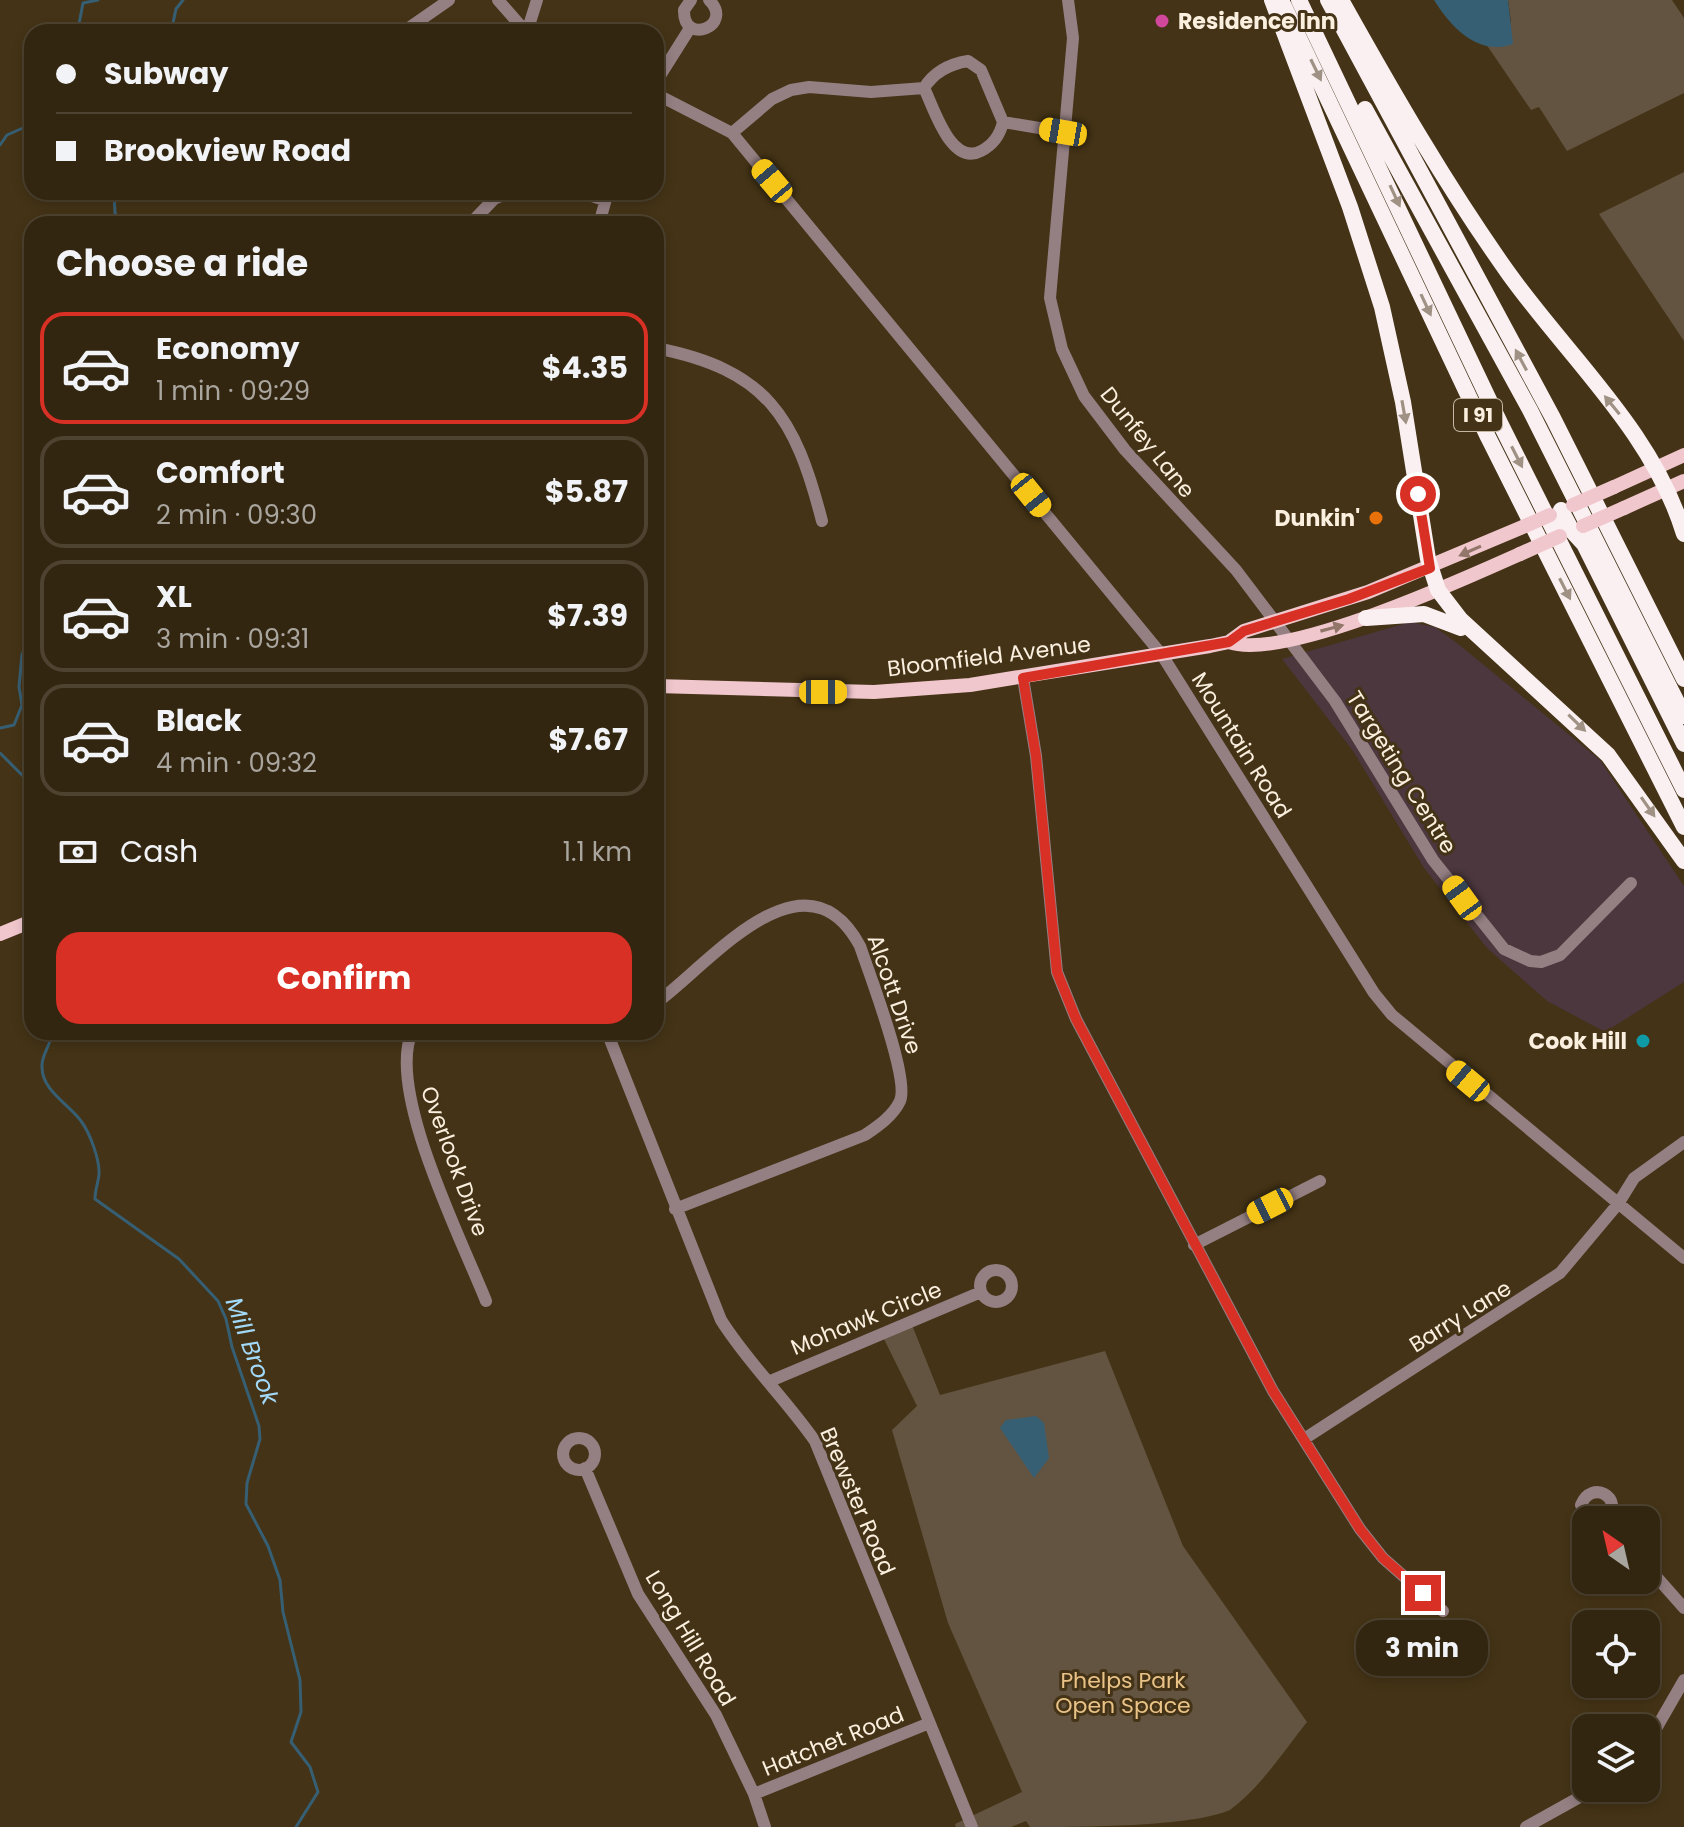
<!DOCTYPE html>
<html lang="en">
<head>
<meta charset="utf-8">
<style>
	:root { --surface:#332610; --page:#3b2e19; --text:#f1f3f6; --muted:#a9a59f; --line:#4e4330; --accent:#d93025 }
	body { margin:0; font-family:Poppins,sans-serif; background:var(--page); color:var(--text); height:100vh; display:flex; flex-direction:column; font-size:30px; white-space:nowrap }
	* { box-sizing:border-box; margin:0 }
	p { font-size:26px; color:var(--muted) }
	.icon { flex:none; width:44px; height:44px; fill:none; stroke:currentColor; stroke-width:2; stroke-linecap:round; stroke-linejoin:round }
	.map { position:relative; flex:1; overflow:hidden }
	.panel { position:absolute; left:24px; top:216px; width:640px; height:824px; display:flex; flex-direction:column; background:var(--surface); border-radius:24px; box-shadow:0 4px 12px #0003,0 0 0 2px var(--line) }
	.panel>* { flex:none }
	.hud { position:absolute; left:24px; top:24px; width:640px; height:176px; border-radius:24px; box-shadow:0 4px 12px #0003,0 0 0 2px var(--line); display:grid; align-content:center; height:176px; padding:0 32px; background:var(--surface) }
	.needle { width:52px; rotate:326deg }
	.tools { position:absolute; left:1572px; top:1506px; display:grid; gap:16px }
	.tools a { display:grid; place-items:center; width:88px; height:88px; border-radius:16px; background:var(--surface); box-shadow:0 4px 12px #0003,0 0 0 2px var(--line); font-size:40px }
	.end { position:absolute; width:36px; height:36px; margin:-18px; border:10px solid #d93025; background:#fff; box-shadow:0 0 0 4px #fff }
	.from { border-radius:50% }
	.bubble { position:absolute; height:56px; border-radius:24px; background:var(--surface); box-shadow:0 4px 12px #0003,0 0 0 2px var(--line); font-size:26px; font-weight:700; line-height:56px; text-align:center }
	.car { position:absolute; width:24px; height:48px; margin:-24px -12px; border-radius:10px; box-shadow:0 0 6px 2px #0007; background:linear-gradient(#f5c518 24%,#345 0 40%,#f5c518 0 76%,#345 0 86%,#f5c518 0) }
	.hud b { display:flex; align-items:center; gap:28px; height:76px; font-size:30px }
	.hud b+b { border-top:2px solid var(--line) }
	.hud i { width:20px; height:20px; background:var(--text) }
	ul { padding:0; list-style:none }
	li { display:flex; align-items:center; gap:24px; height:112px; margin:0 16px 12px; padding:0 16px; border:4px solid var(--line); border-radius:24px }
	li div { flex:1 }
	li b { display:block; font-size:30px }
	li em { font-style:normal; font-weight:700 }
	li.on { border-color:var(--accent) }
	li>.icon { width:72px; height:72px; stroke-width:1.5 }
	h2 { padding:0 32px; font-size:36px; line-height:96px }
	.pay { display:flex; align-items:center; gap:20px; height:88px; padding:0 32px; font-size:30px }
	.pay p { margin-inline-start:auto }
	.button { display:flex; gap:16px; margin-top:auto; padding:16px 32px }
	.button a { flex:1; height:92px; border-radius:24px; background:var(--accent); color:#fff; font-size:32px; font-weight:700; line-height:92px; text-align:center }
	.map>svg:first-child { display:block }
	.commercial { fill:#4b373d }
	.green { fill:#625440 }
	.water { fill:#375f74 }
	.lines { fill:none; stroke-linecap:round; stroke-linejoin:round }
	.stream { stroke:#375f74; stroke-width:3 }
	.minor { stroke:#947f82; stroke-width:12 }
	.major { stroke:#f1c7ce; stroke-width:14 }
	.highway { stroke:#faf0f1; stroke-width:16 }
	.major-bridge { stroke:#f1c7ce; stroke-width:14 }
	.oneway { fill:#9f9284 }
	.oneway2 { fill:#927669 }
	.route { stroke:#d93025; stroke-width:10 }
	.hotel-dot { fill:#d1479c; stroke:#443316; stroke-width:3 }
	.food-dot { fill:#e8710a; stroke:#443316; stroke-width:3 }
	.culture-dot { fill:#0f9aa8; stroke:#443316; stroke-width:3 }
	.labels { text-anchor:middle; stroke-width:6; stroke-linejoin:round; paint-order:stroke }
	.shield { fill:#443316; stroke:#c4b7a3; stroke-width:2 }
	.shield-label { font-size:20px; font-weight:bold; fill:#fbf0df }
	.poi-label { font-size:22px; font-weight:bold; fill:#fbf0df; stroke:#443316; text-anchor:end }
	.street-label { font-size:22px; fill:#fbf0df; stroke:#443316 }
	.park-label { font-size:22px; fill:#e8c287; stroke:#443316 }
	.water-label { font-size:24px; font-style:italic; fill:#a3d9f8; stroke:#443316 }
</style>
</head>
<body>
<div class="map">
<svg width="1684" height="1827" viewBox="0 0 1684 1827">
	<rect width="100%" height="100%" fill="#443316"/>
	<path class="commercial" d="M1410 622 1435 627 1457 643 1600 760 1684 886V982L1605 1032 1547 1001 1487 948 1424 868 1353 751 1282 659Z"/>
	<path class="green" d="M1508 0H1672L1684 18V93L1567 151 1539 107 1531 110 1486 44 1492 45 1511 22Z
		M1684 172V341L1599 214Z
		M912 1325 940 1395 1105 1351 1183 1546 1307 1722C1283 1752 1261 1787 1230 1810 1191 1827 1080 1827 1030 1827L1026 1821 1011 1827H956L955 1824 1022 1792 948 1623 892 1430 917 1406 883 1337Z"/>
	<path class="water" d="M1434 0H1508L1513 44C1478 57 1450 26 1434 0Z
		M1036 1416 1044 1423 1049 1458 1034 1478 1000 1428 1006 1420Z"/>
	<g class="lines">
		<path class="stream" d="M71 32 79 24 83 3 98 0
			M171 32 176 9 183 0
			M0 145 7 135 32 124
			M114 192 115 213 121 224
			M134 224H144
			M0 728 14 725 22 705 19 687 22 655 32 627
			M0 753 32 785
			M32 804 27 834 32 851
			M52 1032C51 1046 41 1055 42 1067 42 1091 69 1104 81 1121 90 1133 100 1160 99 1175 98 1183 95 1190 95 1199L179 1259 218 1301 226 1319 232 1347 259 1426 260 1439 247 1483 246 1504 268 1546 280 1580 283 1612 300 1680 301 1712 291 1742 310 1767 318 1792 296 1827"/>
		<path class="minor" d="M498 0 526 32
			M691 0 684 10C683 47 735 25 709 0
			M1068 0 1073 38 1050 298 1062 349 1084 396 1125 450 1236 570 1335 701 1433 860 1504 949 1530 961 1541 962 1560 955 1631 883
			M403 32 449 0
			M527 32 537 0
			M968 61 981 70 1003 122C1000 135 993 145 981 151 951 167 934 108 924 88 934 72 949 64 968 61Z
			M656 82 690 28
			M656 94 732 133 1162 655 1374 993 1392 1015 1684 1258
			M1003 122 1063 132
			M732 133 772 99 791 90 809 87 871 92 924 88
			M580 192 604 200
			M470 224 494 199 510 192
			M599 224 608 192
			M656 348C767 370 795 416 822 521
			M1023 678 1036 756 1057 972 1076 1019 1273 1391 1360 1529 1383 1558 1443 1611
			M656 1003C709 965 804 843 860 946 869 973 910 1079 900 1101 893 1116 878 1126 865 1135L675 1209
			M412 1032C386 1091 462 1240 486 1301
			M607 1032 721 1320C748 1363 785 1398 815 1441L972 1827
			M1194 1245 1320 1181
			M980 1286a16 16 0 1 1 32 0a16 16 0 1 1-32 0Z
			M768 1382 981 1292
			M563 1454a16 16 0 1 1 32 0a16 16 0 1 1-32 0Z
			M1304 1439 1560 1273 1618 1204 1634 1178 1684 1142
			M585 1468 638 1594 716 1715 754 1794 765 1827
			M1588 1520 1581 1505C1591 1479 1625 1497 1607 1520
			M1646 1565 1684 1608
			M1646 1746 1684 1680
			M754 1794 927 1724
			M1526 1827 1596 1788"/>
		<path class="major" d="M1614 487 1684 455
			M1624 508 1684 481
			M1229 642C1283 662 1464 579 1520 554
			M656 686 874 692 970 685 1210 646 1229 642 1244 631 1368 592 1525 526
			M0 934 32 921"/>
		<path class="highway" d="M1272 0 1350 207 1382 307 1403 402 1428 559 1438 590 1461 620 1608 755 1684 861
			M1281 0 1488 437 1684 827
			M1299 0 1500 423 1684 790
			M1328 0 1553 418 1684 679
			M1341 0C1393 93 1447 187 1509 274 1570 359 1653 432 1684 534
			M1365 109 1530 410 1684 716
			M1561 510 1572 531 1584 544 1684 744
			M1366 618 1424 614 1461 628"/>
		<path class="major-bridge" d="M1573 505 1614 487
			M1525 526 1550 515
			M1583 526 1624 508
			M1520 554 1560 536"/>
	</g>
	<defs><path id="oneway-solid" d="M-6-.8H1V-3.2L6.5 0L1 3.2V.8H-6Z" transform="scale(2)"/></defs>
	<g class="oneway">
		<use href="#oneway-solid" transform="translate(1316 70) rotate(64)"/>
		<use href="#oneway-solid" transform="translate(1395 196) rotate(65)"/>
		<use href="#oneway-solid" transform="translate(1426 305) rotate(65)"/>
		<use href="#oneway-solid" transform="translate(1521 360) rotate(-118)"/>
		<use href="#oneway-solid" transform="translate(1612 405) rotate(-129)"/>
		<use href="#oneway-solid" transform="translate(1404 412) rotate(80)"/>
		<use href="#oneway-solid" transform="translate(1517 457) rotate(63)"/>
		<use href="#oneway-solid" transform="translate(1565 589) rotate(63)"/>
		<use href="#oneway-solid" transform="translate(1577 723) rotate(44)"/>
		<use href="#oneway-solid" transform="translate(1648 807) rotate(55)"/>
	</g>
	<g class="oneway2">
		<use href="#oneway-solid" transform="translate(1470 551) rotate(156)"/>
		<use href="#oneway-solid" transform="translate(1332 628) rotate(-15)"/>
	</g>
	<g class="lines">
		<path class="route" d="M1418 494 1430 568 1349 599 1244 631 1229 642 1023 678 1036 756 1057 972 1076 1019 1273 1391 1360 1529 1383 1558 1423 1593"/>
	</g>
	<circle class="hotel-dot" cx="1162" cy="21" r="8"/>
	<circle class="food-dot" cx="1376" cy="518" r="8"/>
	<circle class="culture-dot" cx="1643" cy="1041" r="8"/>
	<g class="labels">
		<rect class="shield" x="1454" y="399" width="48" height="32" rx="6"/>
		<g class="shield-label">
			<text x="1478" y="422">I 91</text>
		</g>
		<g class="poi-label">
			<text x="1178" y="29" text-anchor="start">Residence Inn</text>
			<text x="1360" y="526">Dunkin'</text>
			<text x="1627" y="1049">Cook Hill</text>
		</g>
		<g class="street-label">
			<text transform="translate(1148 442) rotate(51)" y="8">Dunfey Lane</text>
			<text transform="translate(989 656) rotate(-7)" y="8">Bloomfield Avenue</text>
			<text transform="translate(1242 745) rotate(58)" y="8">Mountain Road</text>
			<text transform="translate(1402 772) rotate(58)" y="8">Targeting Centre</text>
			<text transform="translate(895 994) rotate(71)" y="8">Alcott Drive</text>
			<text transform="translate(455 1161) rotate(70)" y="8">Overlook Drive</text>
			<text transform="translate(1460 1316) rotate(-32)" y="8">Barry Lane</text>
			<text transform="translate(866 1318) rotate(-22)" y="8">Mohawk Circle</text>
			<text transform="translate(858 1501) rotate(67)" y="8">Brewster Road</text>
			<text transform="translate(691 1638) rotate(59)" y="8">Long Hill Road</text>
			<text transform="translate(833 1741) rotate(-22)" y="8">Hatchet Road</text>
		</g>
		<g class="park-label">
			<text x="1123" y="1688">Phelps Park<tspan x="1123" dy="25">Open Space</tspan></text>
		</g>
		<g class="water-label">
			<text transform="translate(252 1351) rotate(70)" y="8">Mill Brook</text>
		</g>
	</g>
</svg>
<div class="tools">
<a><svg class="needle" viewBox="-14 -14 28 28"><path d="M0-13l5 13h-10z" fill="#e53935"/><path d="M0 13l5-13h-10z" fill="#a9a59f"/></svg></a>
<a><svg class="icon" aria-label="locate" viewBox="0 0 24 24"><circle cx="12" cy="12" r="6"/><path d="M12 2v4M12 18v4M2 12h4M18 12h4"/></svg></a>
<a><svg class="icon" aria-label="layers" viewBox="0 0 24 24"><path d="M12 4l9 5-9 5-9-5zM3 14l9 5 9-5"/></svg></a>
</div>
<i class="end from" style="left:1418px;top:494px"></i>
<i class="end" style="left:1423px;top:1593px"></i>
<div class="bubble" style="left:1356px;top:1620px;width:132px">3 min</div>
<i class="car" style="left:1063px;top:132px;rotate:280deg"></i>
<i class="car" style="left:772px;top:181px;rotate:320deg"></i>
<i class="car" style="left:1031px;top:495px;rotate:141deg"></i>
<i class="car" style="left:823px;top:692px;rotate:90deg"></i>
<i class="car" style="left:1462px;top:898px;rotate:324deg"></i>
<i class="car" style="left:1468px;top:1081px;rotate:310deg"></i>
<i class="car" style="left:1270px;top:1206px;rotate:243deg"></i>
<div class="hud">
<b><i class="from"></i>Subway</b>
<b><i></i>Brookview Road</b>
</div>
<section class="panel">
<h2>Choose a ride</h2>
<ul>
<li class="on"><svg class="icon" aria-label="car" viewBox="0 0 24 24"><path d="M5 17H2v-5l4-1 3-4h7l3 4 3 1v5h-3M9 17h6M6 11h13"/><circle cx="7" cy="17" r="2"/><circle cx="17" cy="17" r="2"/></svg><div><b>Economy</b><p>1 min · 09:29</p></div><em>$4.35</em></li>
<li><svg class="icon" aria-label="car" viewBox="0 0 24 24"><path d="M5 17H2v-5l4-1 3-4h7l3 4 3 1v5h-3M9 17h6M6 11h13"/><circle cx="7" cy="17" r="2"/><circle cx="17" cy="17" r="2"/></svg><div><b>Comfort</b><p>2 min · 09:30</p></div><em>$5.87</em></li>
<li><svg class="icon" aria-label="car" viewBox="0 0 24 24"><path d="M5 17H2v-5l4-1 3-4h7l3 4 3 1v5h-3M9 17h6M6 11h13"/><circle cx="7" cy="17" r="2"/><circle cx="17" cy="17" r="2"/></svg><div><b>XL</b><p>3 min · 09:31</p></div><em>$7.39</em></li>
<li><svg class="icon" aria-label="car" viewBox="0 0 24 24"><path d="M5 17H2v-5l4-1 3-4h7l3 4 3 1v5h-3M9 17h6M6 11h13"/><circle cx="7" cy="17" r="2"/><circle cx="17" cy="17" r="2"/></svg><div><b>Black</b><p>4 min · 09:32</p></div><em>$7.67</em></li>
</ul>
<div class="pay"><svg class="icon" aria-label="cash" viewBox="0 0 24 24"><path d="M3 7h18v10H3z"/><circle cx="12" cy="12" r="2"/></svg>Cash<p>1.1 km</p></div>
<div class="button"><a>Confirm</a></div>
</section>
</div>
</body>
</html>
